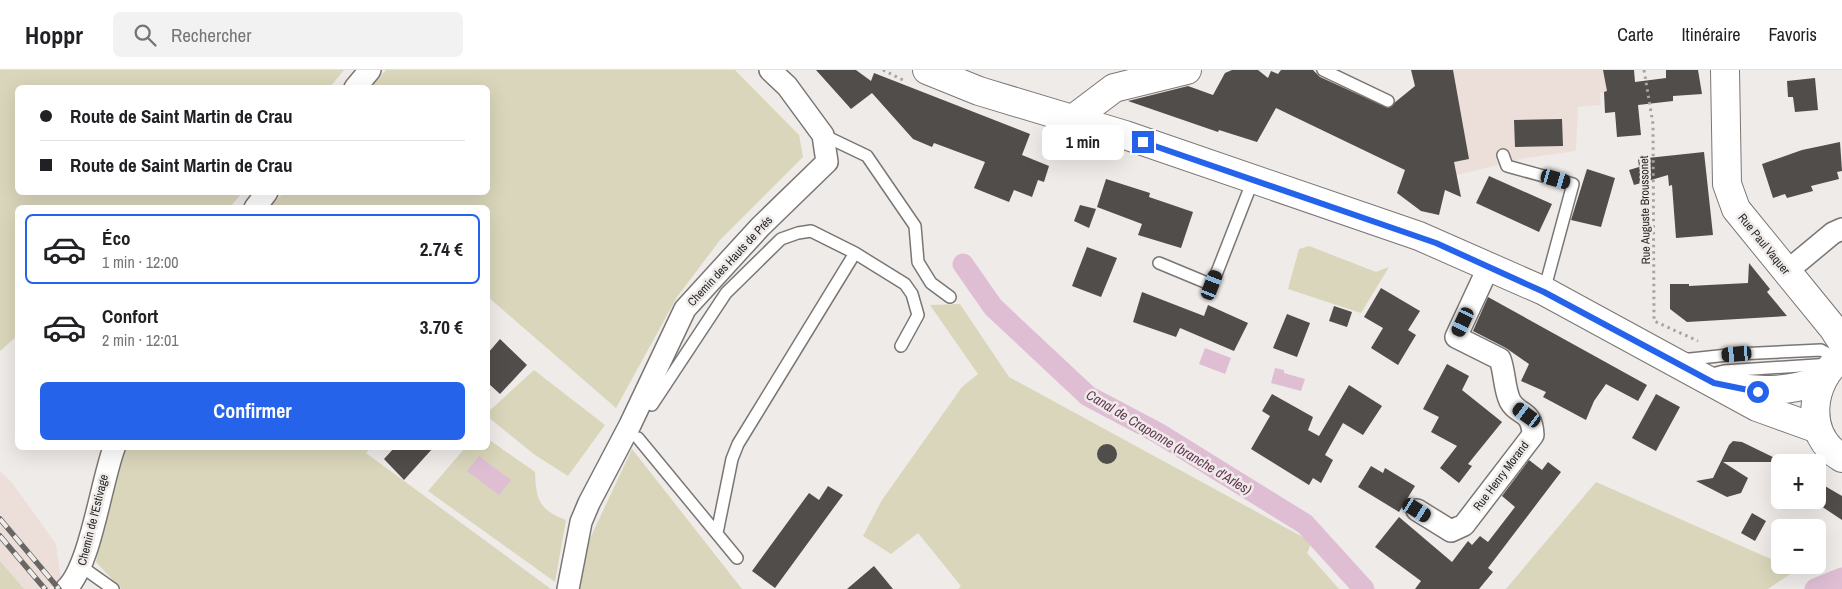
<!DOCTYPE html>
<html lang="fr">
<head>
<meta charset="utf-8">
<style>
	:root { --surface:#fff; --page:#f2f2f2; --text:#202124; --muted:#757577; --line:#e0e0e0; --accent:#2563eb }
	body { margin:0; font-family:"Archivo Narrow",sans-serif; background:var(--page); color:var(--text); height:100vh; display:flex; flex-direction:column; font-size:19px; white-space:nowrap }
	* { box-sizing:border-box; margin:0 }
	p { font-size:16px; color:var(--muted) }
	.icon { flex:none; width:28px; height:28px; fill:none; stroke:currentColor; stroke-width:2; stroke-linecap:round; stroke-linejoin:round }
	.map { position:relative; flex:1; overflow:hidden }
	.sheet { position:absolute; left:15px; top:135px; width:475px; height:245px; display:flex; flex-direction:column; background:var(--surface); border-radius:8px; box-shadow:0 5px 20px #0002 }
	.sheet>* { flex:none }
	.banner { position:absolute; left:15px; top:15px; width:475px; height:110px; border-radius:8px; box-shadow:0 5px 20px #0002; display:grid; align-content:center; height:110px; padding:0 25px; background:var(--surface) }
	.buttons { position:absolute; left:1771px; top:384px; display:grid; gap:10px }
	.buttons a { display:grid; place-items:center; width:55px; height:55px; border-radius:8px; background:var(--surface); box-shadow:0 5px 20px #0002; font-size:25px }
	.end { position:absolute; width:22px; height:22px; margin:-11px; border:6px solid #2563eb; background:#fff; box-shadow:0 0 0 2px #fff }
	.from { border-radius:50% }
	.bubble { position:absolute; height:35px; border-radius:8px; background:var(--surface); box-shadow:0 5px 20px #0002; font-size:16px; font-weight:700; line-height:35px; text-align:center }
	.car { position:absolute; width:15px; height:30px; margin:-15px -8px; border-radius:6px; box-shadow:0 0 4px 1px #0007; background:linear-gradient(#222 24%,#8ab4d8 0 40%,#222 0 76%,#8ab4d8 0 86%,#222 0) }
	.banner b { display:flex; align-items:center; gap:18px; height:48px; font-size:19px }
	.banner b+b { border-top:1px solid var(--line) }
	.banner i { width:12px; height:12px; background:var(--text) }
	ul { padding:9px 0 0; list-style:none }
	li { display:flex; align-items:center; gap:15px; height:70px; margin:0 10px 8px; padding:0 15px; border:2px solid transparent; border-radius:8px }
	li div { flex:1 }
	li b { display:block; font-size:19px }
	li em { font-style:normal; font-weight:700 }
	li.selected { border-color:var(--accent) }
	li>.icon { width:45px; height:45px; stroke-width:1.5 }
	.button { display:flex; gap:10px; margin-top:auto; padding:10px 25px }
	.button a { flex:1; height:58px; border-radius:8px; background:var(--accent); color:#fff; font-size:20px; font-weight:700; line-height:58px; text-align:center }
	header { display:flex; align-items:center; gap:30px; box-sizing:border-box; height:70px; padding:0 25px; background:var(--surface); border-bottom:1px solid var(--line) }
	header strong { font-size:24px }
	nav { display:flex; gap:28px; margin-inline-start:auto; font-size:18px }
	.search { width:350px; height:45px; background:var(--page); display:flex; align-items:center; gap:12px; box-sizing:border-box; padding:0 18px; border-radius:8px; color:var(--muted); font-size:19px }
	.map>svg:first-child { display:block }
	.built { fill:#ecdfda }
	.green { fill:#d9d6bb }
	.water { fill:#dfbed4 }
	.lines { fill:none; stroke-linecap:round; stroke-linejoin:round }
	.canal { stroke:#dfbed4; stroke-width:21 }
	.building { fill:#504d4b }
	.service-casing { stroke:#7a7674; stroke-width:14 }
	.minor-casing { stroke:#7a7674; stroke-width:24 }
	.tertiary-casing { stroke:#7a7674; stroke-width:30 }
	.secondary-casing { stroke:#7a7674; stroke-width:30 }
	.path { stroke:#a6a3a1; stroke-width:3; stroke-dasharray:2.5 4; stroke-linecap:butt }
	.service { stroke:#fff; stroke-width:11 }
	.minor { stroke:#fff; stroke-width:21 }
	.tertiary { stroke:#fff; stroke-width:28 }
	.secondary { stroke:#fff; stroke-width:28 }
	.rail-casing { stroke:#696766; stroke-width:5.5 }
	.rail { stroke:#efebe9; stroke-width:4; stroke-dasharray:11; stroke-linecap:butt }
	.route { stroke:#2563eb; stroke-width:6 }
	.labels { text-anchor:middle; stroke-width:5; stroke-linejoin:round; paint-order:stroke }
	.street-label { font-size:12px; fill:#292727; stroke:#efebe9 }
	.water-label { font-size:14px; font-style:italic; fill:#643756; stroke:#efebe9 }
</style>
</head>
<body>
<header>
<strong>Hoppr</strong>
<div class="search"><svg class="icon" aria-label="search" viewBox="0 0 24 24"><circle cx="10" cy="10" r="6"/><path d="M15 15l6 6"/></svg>Rechercher</div>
<nav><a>Carte</a><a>Itinéraire</a><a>Favoris</a></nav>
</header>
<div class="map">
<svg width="1842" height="519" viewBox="0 0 1842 519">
	<rect width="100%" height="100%" fill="#efebe9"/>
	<path class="built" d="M1418 0H1632L1634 17 1600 23 1601 35 1578 37 1576 81 1526 88 1437 110Z
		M0 401 13 414 56 474 61 509 48 519H13L0 507Z"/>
	<path class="green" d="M0 0H344L330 17 18 18V122L242 123 230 137 18 138 17 266 0 281Z
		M386 0H735L799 65 803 87 720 170 677 227 616 338 488 227V138L270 137 283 123 488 122V18L371 17Z
		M1309 176 1376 202 1389 197 1361 243 1288 219 1299 179Z
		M960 234 1009 307 1312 472 1307 483 1339 519H958L961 516 918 463 891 484 863 466 882 430 962 317 978 304 930 235Z
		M534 300 605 355 568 406 535 385 488 347V342Z
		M488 369 535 402C536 430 539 440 566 450L555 512 428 421 465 378H488Z
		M125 378H370L366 383 551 519H121L96 492 110 418Z
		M632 379 742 519H579L585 479Z
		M1596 412 1780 493V495L1796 500 1768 519H1506Z
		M0 491 24 519H0Z"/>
	<path class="water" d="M1205 278 1231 288 1225 304 1199 294Z
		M1275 298 1284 300V303L1305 309 1301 321 1271 313Z
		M479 386 511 410 499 425 467 401Z"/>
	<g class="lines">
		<path class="canal" d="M963 194 993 237 1088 326 1158 363 1305 454 1364 519
			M1815 519 1842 508"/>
	</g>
	<path class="building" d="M816 0H856L871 11 874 3 1030 64 1022 85 1049 96 1044 112 1038 110 1032 127 1014 120 1009 132 974 118 985 92 934 73 932 77 913 69 872 23 851 39Z
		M1232 0H1258L1268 8 1271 1 1278 4 1281 0H1313L1320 7 1388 38 1415 16 1411 0H1453L1469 89 1454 92 1461 127 1445 120 1439 145 1421 141 1397 123 1405 100 1276 38 1257 72 1219 60 1218 62 1128 31 1188 16 1213 25 1225 3Z
		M1603 0H1634L1635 12 1666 8V0H1698L1702 24 1673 26V31L1638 35 1641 65 1617 67 1615 42 1605 43 1604 22 1607 21Z
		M1815 8 1818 40 1795 42 1793 27H1788L1787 11Z
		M1562 49 1563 76 1515 77 1514 50Z
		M1840 72 1842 101 1837 102 1839 109 1811 116 1813 121 1787 128 1785 124 1773 128 1762 94 1802 80Z
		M1704 82 1713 165 1676 168 1672 115 1669 116 1668 105 1634 115 1629 100 1639 97 1638 89Z
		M1587 99 1615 108 1601 157 1571 150Z
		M1489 106 1552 134 1539 162 1476 133Z
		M1106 109 1150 123 1149 127 1193 142 1181 178 1138 165 1142 154 1097 137Z
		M1080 135 1096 139 1089 158 1074 151Z
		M1087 177 1117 188 1101 227 1072 216Z
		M1749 193 1770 219 1767 222 1787 246 1687 252 1670 239V214H1689V216L1748 213Z
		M1381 218 1420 241 1408 260 1416 265 1398 295 1371 278 1383 258 1364 247Z
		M1142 222 1204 246 1208 235 1248 253 1234 281 1180 258 1176 267 1133 252Z
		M1488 227 1647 315 1638 331 1606 314 1594 331 1586 350 1543 327 1546 322 1521 311 1529 294 1506 278 1473 261Z
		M1334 236 1352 242 1347 257 1329 251Z
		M1287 244 1310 253 1297 287 1273 278Z
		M500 269 527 295 500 324 488 313V283Z
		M1447 294 1469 306 1462 320 1502 352 1468 394 1472 396 1459 413 1440 398 1457 376 1431 362 1439 347 1423 339Z
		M1349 315 1382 336 1363 365 1343 353 1325 385 1333 390 1321 413 1313 408 1309 415 1251 379 1270 346 1262 341 1272 324 1313 347 1308 360 1319 366Z
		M1656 324 1680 337 1656 381 1632 368Z
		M1733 371 1742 372 1783 392H1723L1748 408 1741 423 1727 427 1696 411 1713 408 1729 375Z
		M1097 384a10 10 0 1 1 20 0a10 10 0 1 1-20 0Z
		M394 378H433L404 410 384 389Z
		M1529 390 1542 400 1548 392 1561 402 1488 498 1493 502 1479 519H1415L1421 511 1375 477 1399 447 1452 492 1468 471 1472 475 1480 466 1488 472 1515 437 1502 426Z
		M1371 396 1383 403 1385 398 1415 416 1399 442 1358 417Z
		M1818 412 1842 426V450L1818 434Z
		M828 416 843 425 775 518 752 501 809 423 819 430Z
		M1752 443 1766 451 1755 471 1741 463Z
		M874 496 893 519H847Z"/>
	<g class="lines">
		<defs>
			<path id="service" d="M1323 0 1388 31
				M823 65 867 86 915 156 918 192 931 213 950 227
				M1503 85 1507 96 1573 114 1544 221
				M1159 193 1212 215 1253 110
				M1681 290 1737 284 1821 280 1838 289
				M1708 305 1724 301 1831 294
				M652 335 726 223 781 169 798 163 811 161 855 183 905 214 912 224 918 245 901 276
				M638 368 737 488
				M717 463 732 389 738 374 855 183
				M82 497 113 519"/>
			<path id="minor" d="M355 18 370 0
				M255 138 267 122
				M1786 202 1833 163 1842 159
				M1417 440 1451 461 1464 455 1533 365C1532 339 1518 346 1510 331 1504 318 1505 303 1500 289L1456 267 1489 196
				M66 519C90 497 101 413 114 378
				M568 519 581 452 589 433 630 355 685 239 760 157 827 92 823 65 787 16 770 0"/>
			<path id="tertiary" d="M1725 0 1727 114 1736 139 1833 258 1842 272
				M1073 49 1114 18 1187 0"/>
			<path id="secondary" d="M927 0 979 21 1125 65 1419 166 1544 221 1757 337 1818 359
				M1842 287C1810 311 1803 365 1842 388
				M1734 317C1765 323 1790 320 1821 311"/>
		</defs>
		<use href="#service" class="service-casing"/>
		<use href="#minor" class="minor-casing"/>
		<use href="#tertiary" class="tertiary-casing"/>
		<use href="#secondary" class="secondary-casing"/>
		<path class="path" d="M883 0 905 11
			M1644 0 1653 54 1654 251 1698 271"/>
		<use href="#service" class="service"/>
		<use href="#minor" class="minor"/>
		<use href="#tertiary" class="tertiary"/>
		<use href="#secondary" class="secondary"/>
		<defs>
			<path id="rail" d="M0 449 59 519
				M0 466 45 519"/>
		</defs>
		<use href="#rail" class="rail-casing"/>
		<use href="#rail" class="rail"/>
	</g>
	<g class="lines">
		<path class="route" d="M1143 72 1436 173 1544 222 1714 313 1758 322"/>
	</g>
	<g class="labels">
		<g class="street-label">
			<text transform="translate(1645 140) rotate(-91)" y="4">Rue Auguste Broussonet</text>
			<text transform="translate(1764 174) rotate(51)" y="4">Rue Paul Vaquer</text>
			<text transform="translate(730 191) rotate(-47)" y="4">Chemin des Hauts de Prés</text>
			<text transform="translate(1501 406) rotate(-53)" y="4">Rue Henry Morand</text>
			<text transform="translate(93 450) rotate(-76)" y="4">Chemin de l'Estivage</text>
		</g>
		<g class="water-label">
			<text transform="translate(1169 372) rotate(31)" y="5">Canal de Craponne (branche d'Arles)</text>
		</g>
	</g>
</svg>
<div class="buttons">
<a>+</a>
<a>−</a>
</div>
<i class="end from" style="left:1758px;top:322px"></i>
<i class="end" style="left:1143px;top:72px"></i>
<div class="bubble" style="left:1042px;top:55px;width:82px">1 min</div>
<i class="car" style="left:1556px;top:109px;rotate:106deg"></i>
<i class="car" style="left:1212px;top:215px;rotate:21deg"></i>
<i class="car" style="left:1463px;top:252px;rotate:205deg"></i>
<i class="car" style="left:1737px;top:284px;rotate:265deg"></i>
<i class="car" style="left:1527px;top:345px;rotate:306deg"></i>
<i class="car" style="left:1417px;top:440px;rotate:122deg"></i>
<div class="banner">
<b><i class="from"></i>Route de Saint Martin de Crau</b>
<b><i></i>Route de Saint Martin de Crau</b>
</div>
<section class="sheet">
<ul>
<li class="selected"><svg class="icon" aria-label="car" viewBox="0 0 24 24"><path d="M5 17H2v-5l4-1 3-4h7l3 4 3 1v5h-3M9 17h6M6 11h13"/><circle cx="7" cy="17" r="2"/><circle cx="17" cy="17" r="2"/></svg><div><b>Éco</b><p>1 min · 12:00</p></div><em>2.74 €</em></li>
<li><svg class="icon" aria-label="car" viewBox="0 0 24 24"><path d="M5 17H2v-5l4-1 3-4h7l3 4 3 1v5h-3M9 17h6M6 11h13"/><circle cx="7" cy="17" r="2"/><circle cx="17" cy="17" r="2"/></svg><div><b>Confort</b><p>2 min · 12:01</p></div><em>3.70 €</em></li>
</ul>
<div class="button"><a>Confirmer</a></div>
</section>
</div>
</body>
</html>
